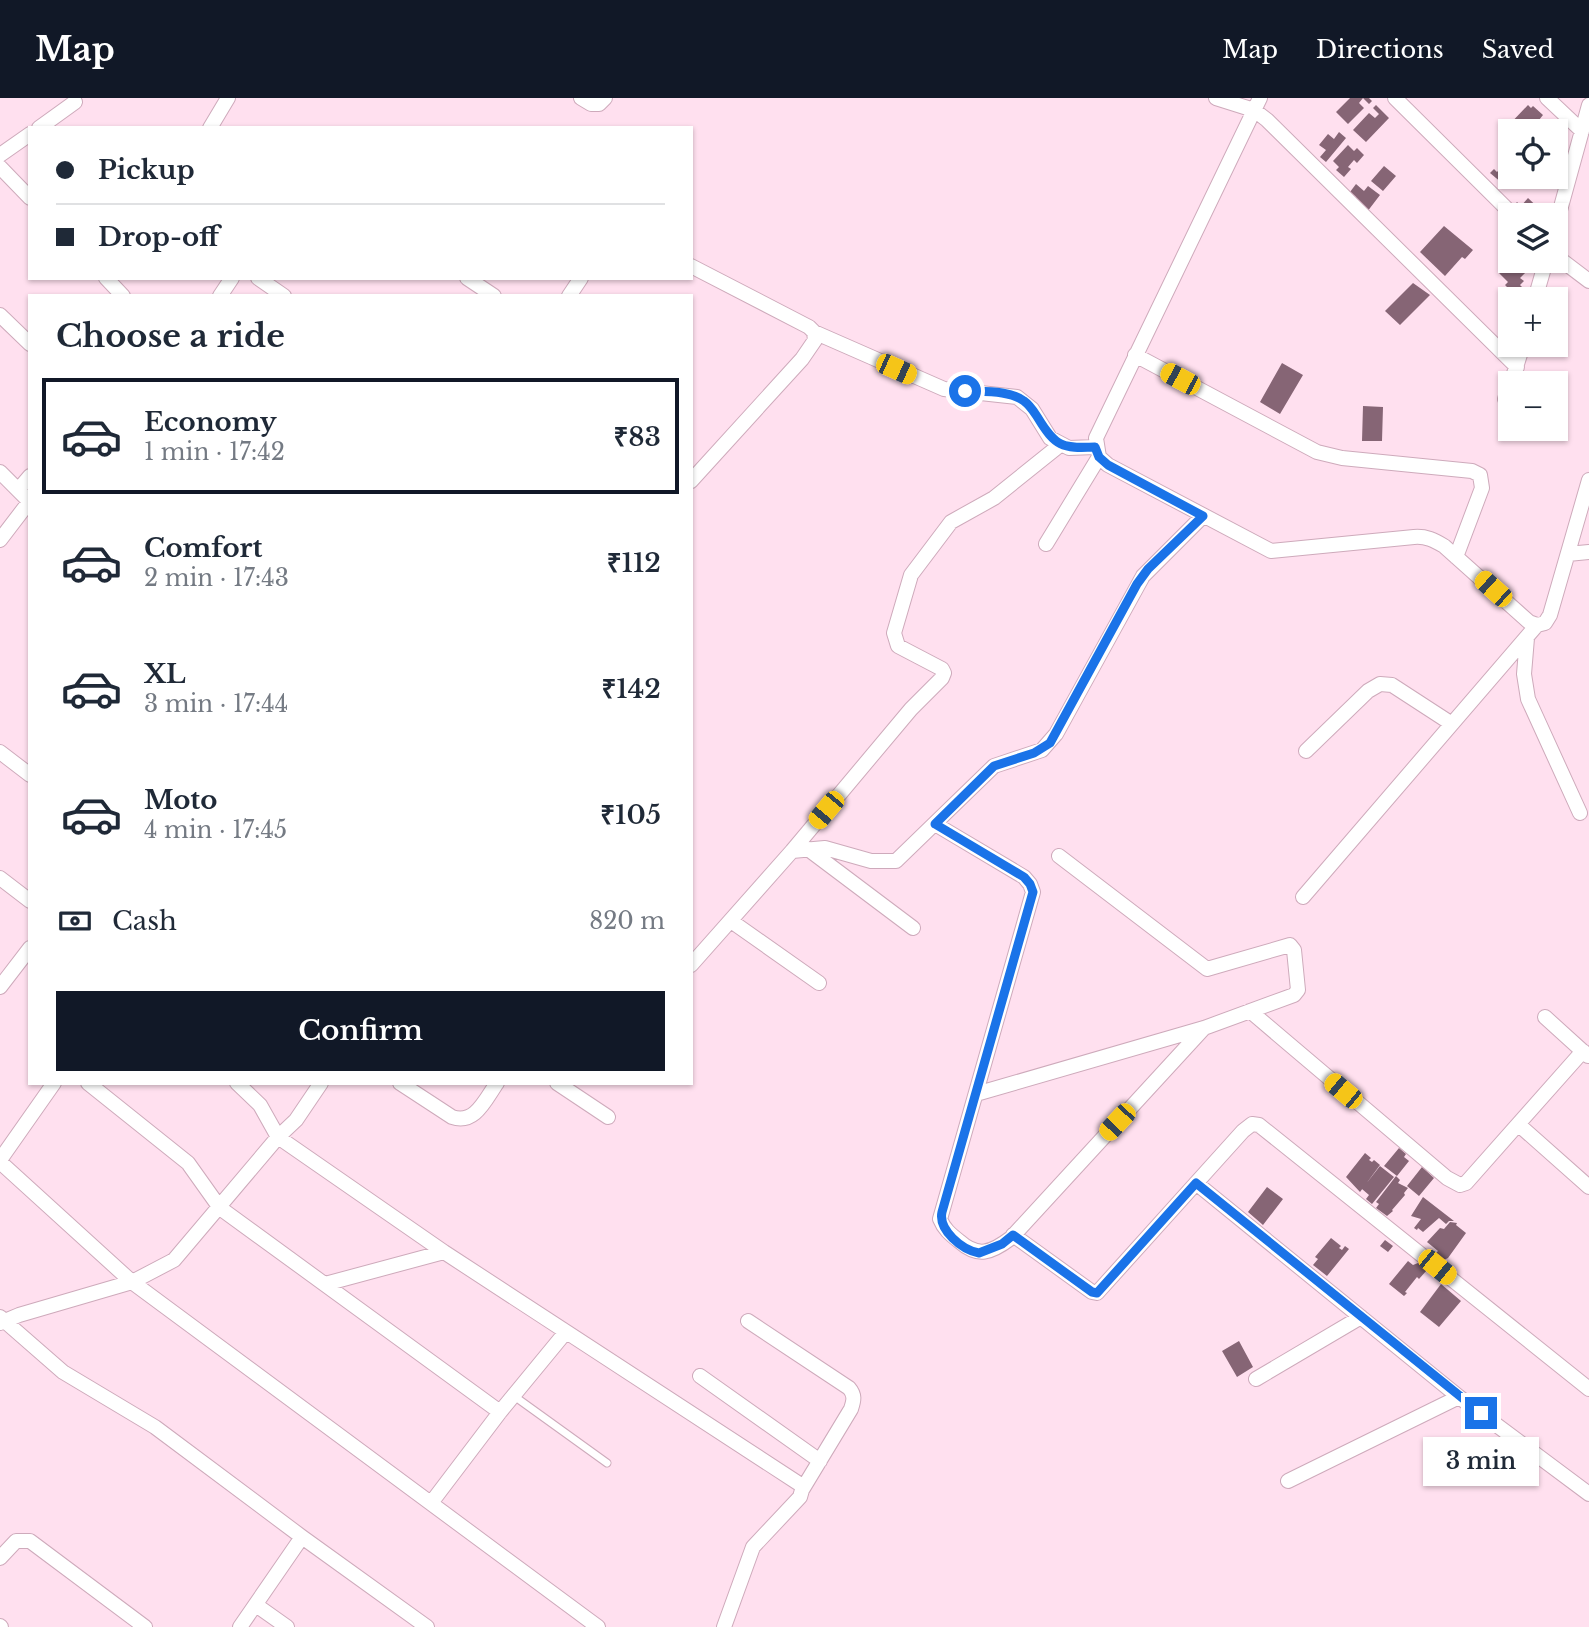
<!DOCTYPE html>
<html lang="en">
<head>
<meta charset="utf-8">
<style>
	:root { --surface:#fff; --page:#f2f2f3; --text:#1f2937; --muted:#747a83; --line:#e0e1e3; --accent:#111827 }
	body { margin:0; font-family:"Libre Baskerville",serif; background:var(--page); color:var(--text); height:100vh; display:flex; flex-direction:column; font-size:26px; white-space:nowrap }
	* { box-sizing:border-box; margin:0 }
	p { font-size:23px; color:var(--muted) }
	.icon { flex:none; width:38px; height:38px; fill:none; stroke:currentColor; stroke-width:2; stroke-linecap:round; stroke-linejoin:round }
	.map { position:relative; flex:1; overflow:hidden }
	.panel { position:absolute; left:28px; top:196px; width:665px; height:791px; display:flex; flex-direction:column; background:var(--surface); border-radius:0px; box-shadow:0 2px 5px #0004 }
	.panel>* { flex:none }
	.top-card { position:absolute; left:28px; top:28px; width:665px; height:154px; border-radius:0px; box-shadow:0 2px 5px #0004; display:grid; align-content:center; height:154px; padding:0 28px; background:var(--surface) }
	.buttons { position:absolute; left:1498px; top:21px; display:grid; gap:14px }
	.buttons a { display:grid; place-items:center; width:70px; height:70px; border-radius:0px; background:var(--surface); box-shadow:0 2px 5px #0004; font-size:35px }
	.end { position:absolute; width:32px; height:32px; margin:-16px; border:9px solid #1a73e8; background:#fff; box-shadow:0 0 0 4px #fff }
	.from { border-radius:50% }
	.bubble { position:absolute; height:49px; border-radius:0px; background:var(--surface); box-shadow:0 2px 5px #0004; font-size:23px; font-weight:600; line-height:49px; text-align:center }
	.car { position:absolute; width:21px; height:42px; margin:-21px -10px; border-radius:9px; box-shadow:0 0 5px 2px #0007; background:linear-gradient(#f5c518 24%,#345 0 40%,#f5c518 0 76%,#345 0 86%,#f5c518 0) }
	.top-card b { display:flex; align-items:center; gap:24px; height:66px; font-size:26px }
	.top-card b+b { border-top:2px solid var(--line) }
	.top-card i { width:18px; height:18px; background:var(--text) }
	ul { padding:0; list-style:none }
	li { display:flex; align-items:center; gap:21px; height:116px; margin:0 14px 10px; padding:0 14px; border:4px solid transparent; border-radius:0px }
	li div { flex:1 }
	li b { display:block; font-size:26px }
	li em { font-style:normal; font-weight:600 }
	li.active { border-color:var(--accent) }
	li>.icon { width:63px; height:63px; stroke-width:1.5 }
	h2 { padding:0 28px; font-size:32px; line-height:84px }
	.pay { display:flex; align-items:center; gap:18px; height:77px; padding:0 28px; font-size:26px }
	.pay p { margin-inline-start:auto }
	.action { display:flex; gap:14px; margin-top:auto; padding:14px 28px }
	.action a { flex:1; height:80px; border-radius:0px; background:var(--accent); color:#fff; font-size:28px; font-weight:600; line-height:80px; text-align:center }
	header { display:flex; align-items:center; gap:42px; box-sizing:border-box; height:98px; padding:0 35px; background:var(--accent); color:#fff }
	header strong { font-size:33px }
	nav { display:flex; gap:38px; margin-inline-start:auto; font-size:24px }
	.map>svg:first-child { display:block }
	.building { fill:#866575 }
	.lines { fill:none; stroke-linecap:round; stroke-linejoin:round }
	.lane-casing { stroke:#ceaabb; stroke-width:9 }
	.street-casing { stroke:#ceaabb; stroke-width:16 }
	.lane { stroke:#fff; stroke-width:7 }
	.street { stroke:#fff; stroke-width:14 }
	.route { stroke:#1a73e8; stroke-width:9 }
</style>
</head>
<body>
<header>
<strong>Map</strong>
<nav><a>Map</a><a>Directions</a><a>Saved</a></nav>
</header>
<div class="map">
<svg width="1589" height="1529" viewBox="0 0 1589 1529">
	<rect width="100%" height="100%" fill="#ffe0ef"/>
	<path class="building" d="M1350 0H1369L1372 3 1369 6 1363 0 1359 5 1364 10 1348 26 1336 14Z
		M1376 7 1389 20 1366 44 1353 32 1369 15 1375 20 1379 16 1373 10Z
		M1528 7 1531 10 1533 8 1543 17 1539 22 1537 21 1528 33H1510V36L1505 31Z
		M1339 34 1346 40 1326 64 1320 59 1326 52 1319 47 1328 36 1334 41Z
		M1558 34 1568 43 1556 52V36Z
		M1348 47 1354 53 1357 50 1364 57 1357 65 1354 62 1348 69 1351 71 1344 79 1336 72 1339 69 1333 63Z
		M1510 60V79H1515L1509 85 1505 82 1502 85 1490 75 1494 71 1497 74Z
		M1384 68 1396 78 1383 93 1371 83Z
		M1356 86 1364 93 1368 88 1380 97 1367 114 1353 103 1356 99 1350 94Z
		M1528 100 1546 117H1520L1512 110 1517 104 1521 108Z
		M1444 128 1473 152 1465 161 1462 159 1445 178 1420 154Z
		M1510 163H1525L1527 165 1522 171 1526 174 1520 180 1524 183 1520 187 1522 189 1515 197 1505 187 1508 184 1499 175Z
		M1413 185 1430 197 1400 227 1385 213Z
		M1282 265 1303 277 1280 316 1260 304Z
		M1363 308 1383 309 1382 343H1362Z
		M1399 1050 1406 1056 1404 1059 1409 1063 1397 1078 1384 1068Z
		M1365 1055 1371 1060 1369 1062 1372 1064 1374 1062 1380 1067 1360 1094 1346 1079Z
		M1380 1068 1394 1079 1372 1106 1366 1101 1369 1097 1362 1091Z
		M1422 1069 1434 1080 1419 1098 1407 1088Z
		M1396 1078 1400 1082 1398 1085 1408 1090 1404 1095 1405 1097 1392 1112 1393 1113 1387 1118 1376 1110 1379 1106 1376 1104Z
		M1267 1089 1283 1101 1263 1127 1248 1114Z
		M1423 1099 1454 1123H1449L1446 1126 1439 1120 1423 1134 1418 1130 1417 1132 1414 1130 1421 1121 1411 1118Z
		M1450 1124 1457 1125 1456 1127 1466 1135 1448 1160 1444 1162 1436 1155 1438 1153 1427 1144 1440 1130 1444 1131Z
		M1331 1140 1341 1148 1339 1150 1342 1152 1345 1148 1349 1151 1327 1178 1313 1167 1318 1161 1315 1159Z
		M1385 1142 1393 1148 1388 1154 1380 1148Z
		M1408 1163 1413 1167 1418 1165 1427 1172 1419 1181 1417 1179 1405 1194 1407 1195 1404 1198 1389 1186Z
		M1441 1186 1461 1203 1439 1229 1420 1214Z
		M1239 1243 1253 1269 1237 1279 1222 1253Z"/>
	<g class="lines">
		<defs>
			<path id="lane" d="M514 1298 607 1365"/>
			<path id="street" d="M581 0 591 6H599L605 0
				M1216 0 1254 12 1267 22 1517 269
				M1260 0 1096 340 1099 359 1108 367 1271 453 1414 439C1426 438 1434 442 1444 448L1529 524 1537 527 1545 525 1550 517 1589 382
				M1395 0 1513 117
				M1547 0 1582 33
				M39 30 75 4
				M210 30 228 0
				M0 57 30 36
				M0 69 30 100
				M1556 127 1589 7
				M1556 158 1589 183
				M691 168 809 229 814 234 815 242 802 261 691 383
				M106 180 123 198
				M258 180 284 198
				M467 180 494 198
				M220 198 232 180
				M569 198 581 180
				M1535 201 1546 163
				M0 217 30 246
				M814 234 944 291 1017 299 1032 311 1050 340 1069 350 1095 349
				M1135 257 1317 354 1342 360 1472 373 1480 377 1482 390 1456 459
				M1511 285 1523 247
				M1505 301 1510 286
				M0 374 30 404
				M18 392 30 378
				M0 442 29 404
				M1046 446 1099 359
				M1568 456 1589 454
				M1527 540 1524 576 1528 601 1580 715
				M1306 653 1368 593 1380 586 1392 587 1452 626
				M0 654 30 677
				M935 726 1024 779 1030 786 1033 794 940 1121C944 1131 950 1136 959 1143 978 1160 991 1155 1011 1140L1204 930
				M808 751 913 830
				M792 753 825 750 871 763H896L994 668 1042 652 1056 636 1143 478 1203 418
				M0 780 30 803
				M1303 799 1537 527
				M731 823 819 885
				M691 867 792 753 911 611 942 580 944 575 942 571 898 548 894 535 911 477 951 424 994 400 1060 347
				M0 889 30 850
				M1250 913 1447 1080 1460 1087 1466 1085 1583 953
				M1545 919 1588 958
				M88 985 188 1065 220 1110 500 1314
				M237 985 260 1007 278 1039 444 1154 801 1387 802 1392 800 1399 753 1449 724 1529
				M400 985 452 1019C475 1027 485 1002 497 985
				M557 985 608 1019
				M976 996 1204 930 1294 897 1298 892 1294 852 1290 847 1207 871 1059 758
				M1519 1027 1589 1089
				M0 1062 54 985
				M0 1064 132 1184 598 1529
				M1196 1085 1459 1299 1589 1396
				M1013 1137 1092 1194 1097 1195 1243 1033 1252 1026 1259 1027 1589 1291
				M325 1186 444 1154
				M0 1219 63 1274 155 1329 302 1439 427 1529
				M748 1223 849 1290C855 1297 854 1302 851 1311L802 1392
				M0 1225 19 1217 132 1184 174 1162 278 1039 296 1022 321 985
				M700 1278 820 1363
				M1256 1281 1361 1219
				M1288 1383 1459 1299
				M431 1405 500 1314 565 1235
				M0 1460 16 1443H30L145 1529
				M256 1507 287 1529
				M0 1528 1 1529
				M240 1529 302 1439"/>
		</defs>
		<use href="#lane" class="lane-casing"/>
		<use href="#street" class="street-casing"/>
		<use href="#lane" class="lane"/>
		<use href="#street" class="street"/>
	</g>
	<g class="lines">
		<path class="route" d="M965 293C983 294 1010 292 1024 303 1030 307 1034 314 1038 320 1055 348 1062 351 1095 349L1099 359 1108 367 1203 418 1148 471 1137 486 1050 645 1034 655 994 668 935 726 1024 779 1030 786 1033 794 942 1114C938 1132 962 1152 979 1155L1002 1146 1013 1137 1092 1194 1097 1195 1196 1085 1481 1315"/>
	</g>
</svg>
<div class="buttons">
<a><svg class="icon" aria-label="locate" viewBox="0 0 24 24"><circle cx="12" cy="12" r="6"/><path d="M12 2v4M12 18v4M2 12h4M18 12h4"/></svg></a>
<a><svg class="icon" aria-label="layers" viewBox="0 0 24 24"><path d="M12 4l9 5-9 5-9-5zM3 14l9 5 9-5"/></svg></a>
<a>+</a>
<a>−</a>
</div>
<i class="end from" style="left:965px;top:293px"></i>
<i class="end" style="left:1481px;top:1315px"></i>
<div class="bubble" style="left:1423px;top:1339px;width:116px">3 min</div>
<i class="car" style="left:896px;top:271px;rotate:114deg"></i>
<i class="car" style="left:1180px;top:281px;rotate:298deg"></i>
<i class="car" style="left:1493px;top:491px;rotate:312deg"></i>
<i class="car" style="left:826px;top:712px;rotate:220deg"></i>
<i class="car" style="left:1343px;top:993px;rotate:310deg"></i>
<i class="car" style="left:1117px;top:1024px;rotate:223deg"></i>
<i class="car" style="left:1437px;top:1169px;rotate:129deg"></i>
<div class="top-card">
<b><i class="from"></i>Pickup</b>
<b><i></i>Drop-off</b>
</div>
<section class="panel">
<h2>Choose a ride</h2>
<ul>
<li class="active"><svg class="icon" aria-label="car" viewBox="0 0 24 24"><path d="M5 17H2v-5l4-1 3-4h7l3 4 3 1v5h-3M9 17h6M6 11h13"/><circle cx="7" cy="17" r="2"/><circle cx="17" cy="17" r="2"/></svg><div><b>Economy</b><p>1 min · 17:42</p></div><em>₹83</em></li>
<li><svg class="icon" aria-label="car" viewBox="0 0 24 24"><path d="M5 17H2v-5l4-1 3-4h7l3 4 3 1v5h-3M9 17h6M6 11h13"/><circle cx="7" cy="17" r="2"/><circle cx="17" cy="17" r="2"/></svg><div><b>Comfort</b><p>2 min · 17:43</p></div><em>₹112</em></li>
<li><svg class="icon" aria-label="car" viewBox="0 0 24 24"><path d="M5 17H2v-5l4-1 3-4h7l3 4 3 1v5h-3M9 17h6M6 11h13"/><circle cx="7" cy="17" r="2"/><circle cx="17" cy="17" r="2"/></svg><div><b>XL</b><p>3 min · 17:44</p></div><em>₹142</em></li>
<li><svg class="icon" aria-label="car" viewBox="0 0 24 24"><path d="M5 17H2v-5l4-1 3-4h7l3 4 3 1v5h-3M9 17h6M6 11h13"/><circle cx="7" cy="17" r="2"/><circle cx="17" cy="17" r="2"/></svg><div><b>Moto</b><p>4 min · 17:45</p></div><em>₹105</em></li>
</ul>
<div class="pay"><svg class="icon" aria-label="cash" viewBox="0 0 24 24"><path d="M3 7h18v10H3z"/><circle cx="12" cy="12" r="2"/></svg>Cash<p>820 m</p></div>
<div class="action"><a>Confirm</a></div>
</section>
</div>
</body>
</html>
